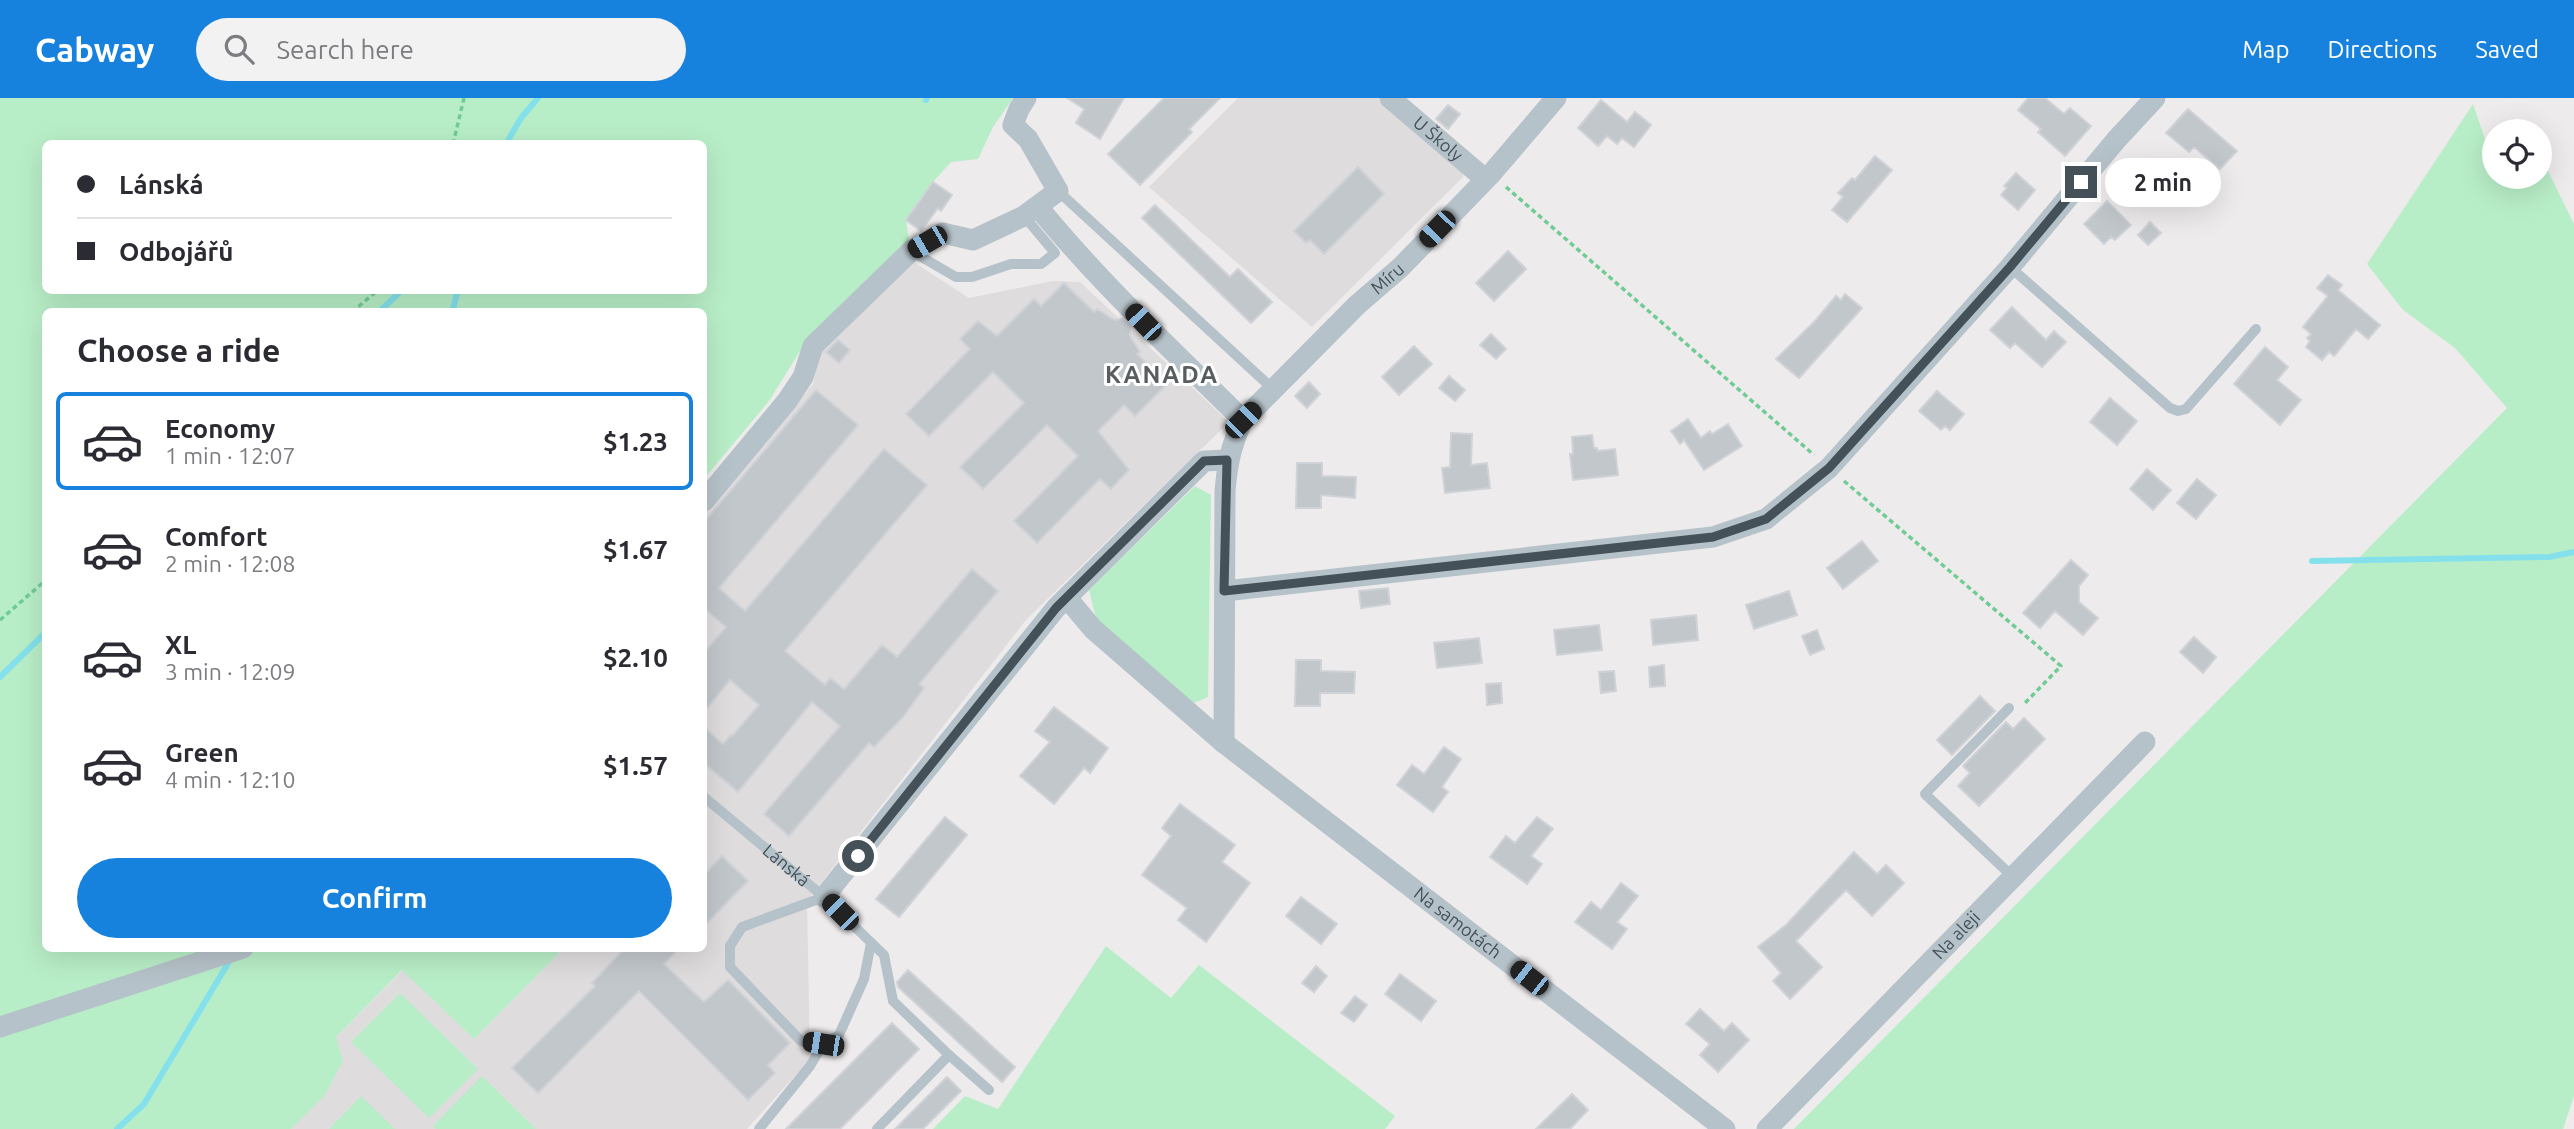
<!DOCTYPE html>
<html lang="en">
<head>
<meta charset="utf-8">
<style>
	:root { --surface:#fff; --page:#f2f2f3; --text:#2b2b33; --muted:#7c7c81; --line:#e1e1e2; --accent:#1782dd }
	body { margin:0; font-family:Ubuntu,sans-serif; background:var(--page); color:var(--text); height:100vh; display:flex; flex-direction:column; font-size:26px; white-space:nowrap }
	* { box-sizing:border-box; margin:0 }
	p { font-size:23px; color:var(--muted) }
	.icon { flex:none; width:38px; height:38px; fill:none; stroke:currentColor; stroke-width:2; stroke-linecap:round; stroke-linejoin:round }
	.map { position:relative; flex:1; overflow:hidden }
	.drawer { position:absolute; left:42px; top:210px; width:665px; height:644px; display:flex; flex-direction:column; background:var(--surface); border-radius:10px; box-shadow:0 7px 28px #0002 }
	.drawer>* { flex:none }
	.hud { position:absolute; left:42px; top:42px; width:665px; height:154px; border-radius:10px; box-shadow:0 7px 28px #0002; display:grid; align-content:center; height:154px; padding:0 35px; background:var(--surface) }
	.controls { position:absolute; left:2482px; top:21px; display:grid; gap:14px }
	.controls a { display:grid; place-items:center; width:70px; height:70px; border-radius:50%; background:var(--surface); box-shadow:0 7px 28px #0002; font-size:35px }
	.end { position:absolute; width:32px; height:32px; margin:-16px; border:9px solid #445159; background:#fff; box-shadow:0 0 0 4px #fff }
	.from { border-radius:50% }
	.bubble { position:absolute; height:49px; border-radius:24px; background:var(--surface); box-shadow:0 7px 28px #0002; font-size:23px; font-weight:700; line-height:49px; text-align:center }
	.car { position:absolute; width:21px; height:42px; margin:-21px -10px; border-radius:9px; box-shadow:0 0 5px 2px #0007; background:linear-gradient(#222 24%,#8ab4d8 0 40%,#222 0 76%,#8ab4d8 0 86%,#222 0) }
	.hud b { display:flex; align-items:center; gap:24px; height:66px; font-size:26px }
	.hud b+b { border-top:2px solid var(--line) }
	.hud i { width:18px; height:18px; background:var(--text) }
	ul { padding:0; list-style:none }
	li { display:flex; align-items:center; gap:21px; height:98px; margin:0 14px 10px; padding:0 21px; border:4px solid transparent; border-radius:10px }
	li div { flex:1 }
	li b { display:block; font-size:26px }
	li em { font-style:normal; font-weight:700 }
	li.current { border-color:var(--accent) }
	li>.icon { width:63px; height:63px; stroke-width:1.5 }
	h2 { padding:0 35px; font-size:32px; line-height:84px }
	.primary-button { display:flex; gap:14px; margin-top:auto; padding:14px 35px }
	.primary-button a { flex:1; height:80px; border-radius:42px; background:var(--accent); color:#fff; font-size:28px; font-weight:700; line-height:80px; text-align:center }
	header { display:flex; align-items:center; gap:42px; box-sizing:border-box; height:98px; padding:0 35px; background:var(--accent); color:#fff }
	header strong { font-size:33px }
	nav { display:flex; gap:38px; margin-inline-start:auto; font-size:24px }
	.search { width:490px; height:63px; background:var(--page); display:flex; align-items:center; gap:18px; box-sizing:border-box; padding:0 24px; border-radius:38px; color:var(--muted); font-size:26px }
	.map>svg:first-child { display:block }
	.education { fill:#dfdcde }
	.green { fill:#b8eec7; fill-rule:evenodd }
	.lines { fill:none; stroke-linecap:round; stroke-linejoin:round }
	.stream { stroke:#84e1ec; stroke-width:6 }
	.building { fill:#c2c7cc; stroke:#cfd2d7; stroke-width:2 }
	.path { stroke:#70cc95; stroke-width:3.5; stroke-dasharray:5 3.5; stroke-linecap:butt }
	.service { stroke:#b6c2c9; stroke-width:10 }
	.minor { stroke:#b6c2c9; stroke-width:21 }
	.route { stroke:#445159; stroke-width:9 }
	.labels { text-anchor:middle; stroke-width:6; stroke-linejoin:round; paint-order:stroke }
	.street-label { font-size:18px; fill:#445159; stroke:#fff }
	.district-label { font-size:24px; font-weight:bold; letter-spacing:2px; fill:#585d60; stroke:#fff }
</style>
</head>
<body>
<header>
<strong>Cabway</strong>
<div class="search"><svg class="icon" aria-label="search" viewBox="0 0 24 24"><circle cx="10" cy="10" r="6"/><path d="M15 15l6 6"/></svg>Search here</div>
<nav><a>Map</a><a>Directions</a><a>Saved</a></nav>
</header>
<div class="map">
<svg width="2574" height="1031" viewBox="0 0 2574 1031">
	<rect width="100%" height="100%" fill="#eeebec"/>
	<path class="education" d="M1238 0H1380L1463 69V79L1312 229 1149 89Z
		M912 163 969 200 1053 183 1080 184 1229 324 1026 522 807 803 810 961 747 1031H291L325 997 336 939 403 872 474 941 563 851 704 850V415L813 286 821 251Z"/>
	<path class="green" d="M0 0H1013L993 29 978 61 951 64 933 84 906 122 909 142 805 245 769 303 704 381V214H46V850L563 851 474 941 402 872 336 939 343 963 325 997 291 1031H0ZM46 46H704V192H46Z
		M2473 6 2486 44 2494 51V79H2539V65L2545 67 2574 126V998L2563 1031H1794L2507 310 2455 250 2403 212 2367 166Z
		M1195 388 1211 397 1208 599 1187 608 1098 528 1089 492Z
		M1106 848 1171 900 1199 867 1395 1018 1385 1031H933L965 998 998 1011Z
		M400 895 478 971 429 1020 351 944Z
		M482 978 536 1031H436L433 1028Z
		M361 998 395 1031H329Z"/>
	<g class="lines">
		<path class="stream" d="M926 2 927 0
			M506 46 521 20 538 0
			M379 214 402 192
			M452 214 458 192
			M2312 463 2549 459 2574 454
			M0 579 46 534
			M117 1031 144 1006 230 862"/>
	</g>
	<path class="building" d="M1067 0H1124L1100 41 1076 25 1084 11Z
		M1164 0H1220L1189 31 1192 34 1140 87 1108 56Z
		M2028 0H2045L2064 16 2070 10 2091 28 2065 58 2038 34 2041 31 2018 12Z
		M1601 2 1627 24 1635 14 1651 27 1634 49 1622 40 1617 46 1607 38 1598 48 1578 30Z
		M1448 7 1460 16 1448 31 1436 21Z
		M2188 11 2237 53 2220 71 2194 49 2189 54 2166 35Z
		M1875 58 1892 72 1847 124 1832 112 1843 99 1838 95 1852 80 1855 82Z
		M1358 69 1384 96 1324 156 1310 142 1306 145 1294 133Z
		M2016 75 2035 92 2018 112 2001 97 2007 90 2004 88Z
		M933 84 952 97 941 113 938 110 921 133 906 122Z
		M2107 103 2131 127 2115 142 2111 139 2104 146 2084 126Z
		M1155 107 1230 179 1238 171 1272 204 1251 225 1142 120Z
		M2150 124 2161 135 2148 147 2138 137Z
		M1508 153 1526 171 1494 203 1476 185Z
		M2328 177 2342 187 2338 192 2380 227 2368 241 2356 231 2334 258 2329 254 2322 262 2306 249 2310 243 2307 240 2311 236 2303 229 2328 198 2317 190Z
		M1064 185 1094 214 1097 211 1114 222 1122 221 1130 230V238L1140 254 1137 256 1167 286 1135 318 1124 307 1098 333 1129 372 1111 391 1100 381 1037 445 1014 423 1078 358 1047 327 983 391 960 369 1024 305 993 274 929 338 906 316 970 251 960 241 978 223 997 238 1034 201 1041 208Z
		M1845 196 1862 210 1799 280 1776 261 1815 223 1836 198 1841 202Z
		M2012 209 2046 242 2054 233 2066 244 2042 269 2015 245 2010 250 1990 232Z
		M1491 236 1506 251 1496 261 1480 247Z
		M838 242 850 252 839 265 826 254Z
		M1414 248 1432 266 1399 297 1382 279Z
		M2265 249 2288 269 2277 282 2301 302 2280 327 2234 286Z
		M1449 278 1465 292 1455 303 1439 290Z
		M1309 284 1320 296 1307 310 1295 298Z
		M816 292 858 327 719 490 745 513 884 351 927 387 785 553 825 587 830 580 844 591 882 547 897 559 972 471 998 493 919 586 924 590 903 619 874 649 869 645 789 738 764 716 840 628 812 604 738 694 704 665V629L723 646 731 637 732 638 759 607 730 582 704 614V555L726 529 704 510V424Z
		M1937 293 1964 316 1950 332 1945 328 1941 332 1919 313Z
		M2110 300 2137 323 2117 347 2090 324Z
		M1688 321 1701 340 1710 333 1712 336 1728 326 1742 348 1704 372 1684 342 1680 346 1671 333Z
		M1451 335 1472 336 1471 367 1487 365 1490 390 1445 395 1442 370 1450 369Z
		M1592 337 1594 350H1597V353L1615 351 1618 377 1573 382 1570 356H1573L1572 339Z
		M1297 365H1322V378L1356 379 1355 400 1321 397V410H1296Z
		M2147 371 2171 392 2153 412 2130 391Z
		M2197 381 2216 397 2196 421 2177 405Z
		M1862 443 1878 463 1843 491 1827 470Z
		M2071 462 2088 477 2079 488V504L2098 520 2083 537 2055 513 2040 530 2023 515Z
		M1388 490 1390 506 1361 510 1359 493Z
		M1789 493 1797 517 1754 531 1746 507Z
		M1696 517 1698 542 1653 547 1651 522Z
		M1599 527 1602 552 1557 557 1554 532Z
		M1817 532 1824 551 1810 557 1802 538Z
		M2194 539 2216 559 2203 575 2180 554Z
		M1479 540 1482 565 1437 570 1434 545Z
		M1296 562H1321V573L1355 574 1354 595H1320V608H1295Z
		M1664 567 1665 588 1650 589 1649 569Z
		M1614 573 1616 593 1601 595 1599 574Z
		M1501 585 1502 605 1487 607 1486 586Z
		M1980 598 1995 613 1952 657 1937 642Z
		M1054 609 1108 650 1090 675 1084 670 1054 706 1020 678 1050 644 1035 633Z
		M2024 620 2045 641 1979 708 1958 688 1970 675 1963 668 2006 624 2013 631Z
		M1444 649 1461 661 1442 689 1448 694 1433 714 1397 687 1412 667 1424 676Z
		M1180 706 1235 747 1222 764 1250 785 1206 844 1178 822 1187 810 1142 777 1171 738 1162 730Z
		M945 719 967 737 899 819 876 801Z
		M1537 719 1553 731 1531 758 1542 766 1527 786 1490 759 1506 738 1515 745Z
		M1854 754 1877 776 1886 767 1904 785 1872 818 1846 792 1830 808 1796 843 1822 869 1790 901 1773 883 1781 875 1758 849 1786 827Z
		M722 758 748 783 704 828V777Z
		M1621 785 1638 798 1617 824 1627 831 1612 851 1575 824 1591 804 1601 812Z
		M1301 799 1337 826 1321 846 1286 818Z
		M625 850H680L664 866 704 904 728 882 790 945 768 967 775 975 748 1002 639 893 538 995 512 970 595 888 592 885Z
		M1316 868 1327 878 1314 894 1302 885Z
		M908 872 1015 969 1002 984 898 889 897 884Z
		M1400 876 1436 903 1421 923 1385 896Z
		M1355 898 1367 907 1354 924 1341 915Z
		M1700 911 1724 933 1732 925 1749 942 1718 974 1700 957 1710 946 1686 926Z
		M892 925 919 951 840 1031H786Z
		M947 979 961 993 923 1031H895Z
		M1572 996 1588 1012 1570 1031H1536Z"/>
	<g class="lines">
		<path class="path" d="M453 46 464 0
			M1506 89 1814 357
			M352 214 378 192
			M1844 383 2061 568 2023 607
			M0 522 46 482"/>
		<g class="service">
			<path d="M1058 93 1274 292"/>
			<path d="M911 153 956 179H972L1011 166H1041L1055 155 1024 118"/>
			<path d="M2010 169 2170 310 2178 313 2186 311 2256 231"/>
			<path d="M2009 610 1925 696 2013 779"/>
			<path id="s1" d="M704 699 824 799 884 857 893 903 949 957 877 1031"/>
			<path d="M824 799 742 829 730 848V869L801 943 823 946 839 937 864 881 871 845"/>
			<path d="M949 957 989 992"/>
			<path d="M759 1031 810 968 823 946"/>
		</g>
		<g class="minor">
			<path id="s2" d="M1390 0 1485 81"/>
			<path d="M1038 109C1100 185 1173 253 1243 322"/>
			<path d="M704 403 787 303 803 279 813 248 911 153 943 135 973 142 1024 118 1058 93 1028 41 1013 27 1019 11 1026 0"/>
			<path d="M1225 493 1713 439 1766 421 1829 370 2010 169 2117 41 2155 0"/>
			<path id="s3" d="M1067 500 1093 531 1224 645 1725 1031"/>
			<path id="s4" d="M1224 645 1225 394C1227 367 1231 347 1243 322L1357 207 1401 169 1491 76 1556 0"/>
			<path d="M824 799 1056 510 1204 363 1227 362"/>
			<path d="M0 929 243 850"/>
			<path id="s5" d="M1767 1031 2145 644"/>
		</g>
	</g>
	<g class="lines">
		<path class="route" d="M858 758 1056 510 1204 363 1227 362 1224 493 1713 439 1766 421 1829 370 2010 169 2081 84"/>
	</g>
	<g class="labels">
		<g class="street-label">
			<text dy="6" stroke="none"><textPath href="#s2" startOffset="63">U Školy</textPath></text>
			<text dy="6" stroke="none"><textPath href="#s4" startOffset="528">Míru</textPath></text>
			<text dy="6" stroke="none"><textPath href="#s1" startOffset="107">Lánská</textPath></text>
			<text dy="6" stroke="none"><textPath href="#s3" startOffset="509">Na samotách</textPath></text>
			<text dy="6" stroke="none"><textPath href="#s5" startOffset="271">Na aleji</textPath></text>
		</g>
		<g class="district-label">
			<text x="1162" y="285">KANADA</text>
		</g>
	</g>
</svg>
<div class="controls">
<a><svg class="icon" aria-label="locate" viewBox="0 0 24 24"><circle cx="12" cy="12" r="6"/><path d="M12 2v4M12 18v4M2 12h4M18 12h4"/></svg></a>
</div>
<i class="end from" style="left:858px;top:758px"></i>
<i class="end" style="left:2081px;top:84px"></i>
<div class="bubble" style="left:2105px;top:60px;width:116px">2 min</div>
<i class="car" style="left:1437px;top:131px;rotate:224deg"></i>
<i class="car" style="left:927px;top:144px;rotate:240deg"></i>
<i class="car" style="left:1143px;top:224px;rotate:316deg"></i>
<i class="car" style="left:1243px;top:322px;rotate:45deg"></i>
<i class="car" style="left:840px;top:814px;rotate:315deg"></i>
<i class="car" style="left:1529px;top:880px;rotate:308deg"></i>
<i class="car" style="left:823px;top:946px;rotate:279deg"></i>
<div class="hud">
<b><i class="from"></i>Lánská</b>
<b><i></i>Odbojářů</b>
</div>
<section class="drawer">
<h2>Choose a ride</h2>
<ul>
<li class="current"><svg class="icon" aria-label="car" viewBox="0 0 24 24"><path d="M5 17H2v-5l4-1 3-4h7l3 4 3 1v5h-3M9 17h6M6 11h13"/><circle cx="7" cy="17" r="2"/><circle cx="17" cy="17" r="2"/></svg><div><b>Economy</b><p>1 min · 12:07</p></div><em>$1.23</em></li>
<li><svg class="icon" aria-label="car" viewBox="0 0 24 24"><path d="M5 17H2v-5l4-1 3-4h7l3 4 3 1v5h-3M9 17h6M6 11h13"/><circle cx="7" cy="17" r="2"/><circle cx="17" cy="17" r="2"/></svg><div><b>Comfort</b><p>2 min · 12:08</p></div><em>$1.67</em></li>
<li><svg class="icon" aria-label="car" viewBox="0 0 24 24"><path d="M5 17H2v-5l4-1 3-4h7l3 4 3 1v5h-3M9 17h6M6 11h13"/><circle cx="7" cy="17" r="2"/><circle cx="17" cy="17" r="2"/></svg><div><b>XL</b><p>3 min · 12:09</p></div><em>$2.10</em></li>
<li><svg class="icon" aria-label="car" viewBox="0 0 24 24"><path d="M5 17H2v-5l4-1 3-4h7l3 4 3 1v5h-3M9 17h6M6 11h13"/><circle cx="7" cy="17" r="2"/><circle cx="17" cy="17" r="2"/></svg><div><b>Green</b><p>4 min · 12:10</p></div><em>$1.57</em></li>
</ul>
<div class="primary-button"><a>Confirm</a></div>
</section>
</div>
</body>
</html>
